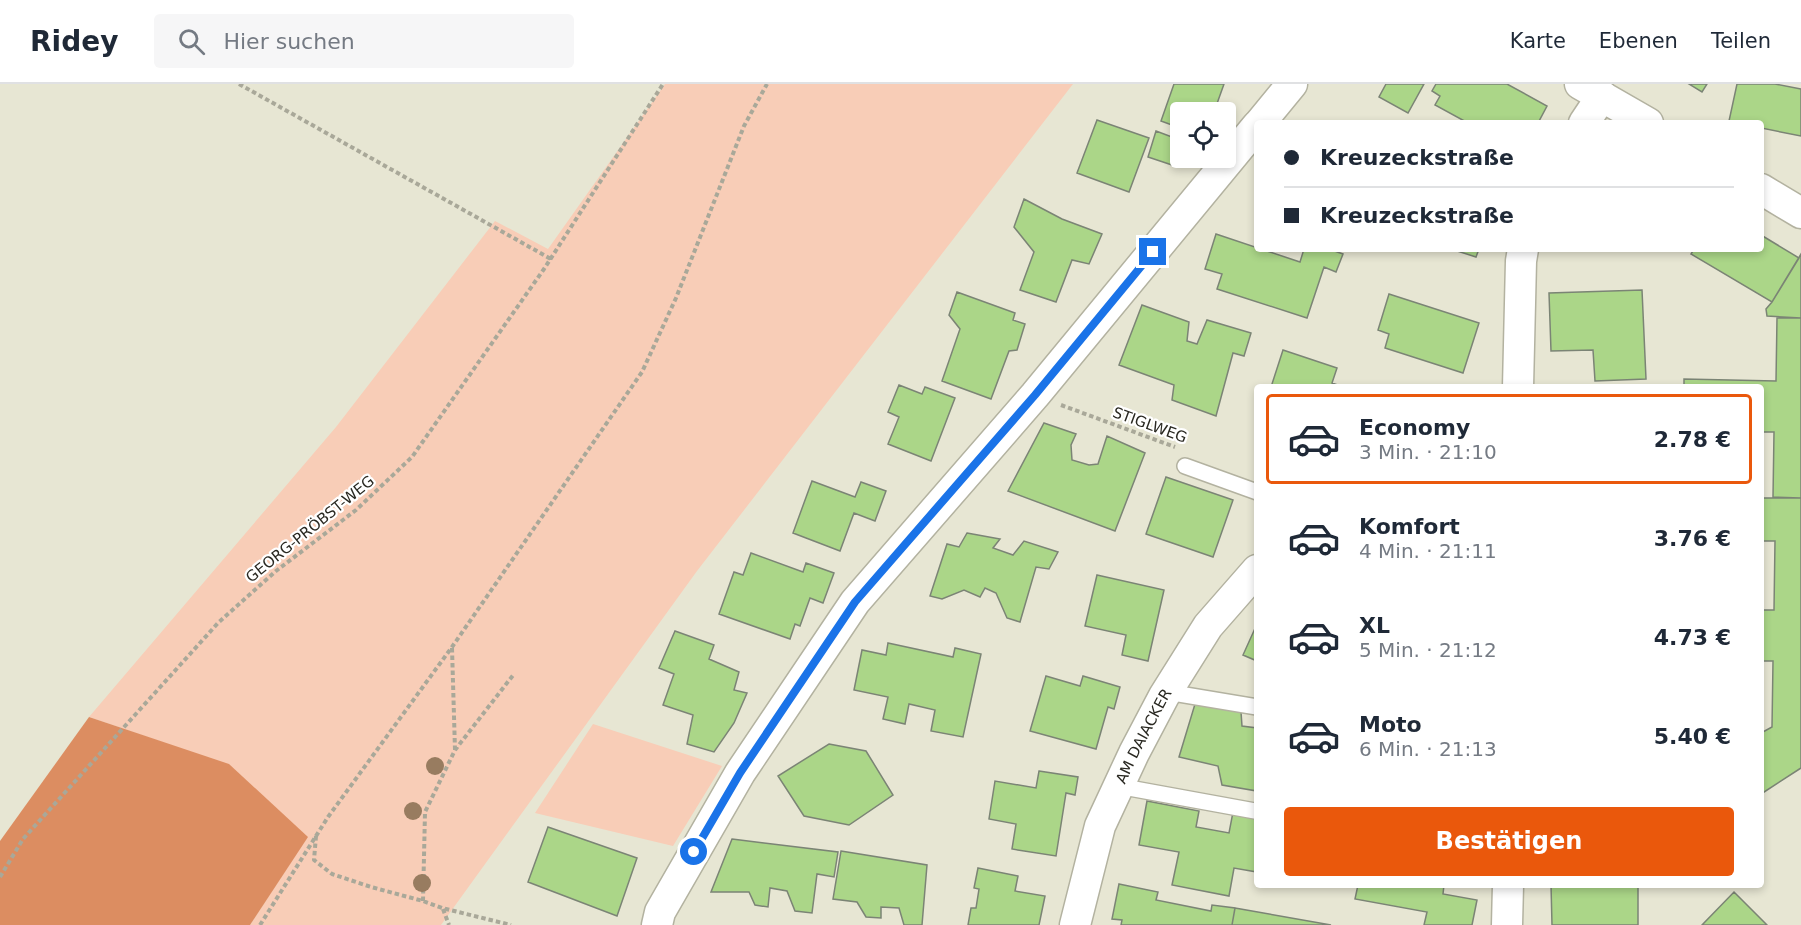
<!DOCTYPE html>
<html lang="de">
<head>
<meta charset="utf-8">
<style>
	:root { --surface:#fff; --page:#f6f6f7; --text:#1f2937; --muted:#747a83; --line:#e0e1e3; --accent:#ea580c }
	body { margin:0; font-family:"DejaVu Sans",sans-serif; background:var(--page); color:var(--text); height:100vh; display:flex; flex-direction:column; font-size:22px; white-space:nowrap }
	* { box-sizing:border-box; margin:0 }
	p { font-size:20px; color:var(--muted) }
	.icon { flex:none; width:33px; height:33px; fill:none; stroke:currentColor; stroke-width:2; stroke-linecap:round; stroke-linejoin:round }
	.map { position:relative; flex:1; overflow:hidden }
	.sheet { position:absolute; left:1254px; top:300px; width:510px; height:504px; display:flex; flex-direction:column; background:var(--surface); border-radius:6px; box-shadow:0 3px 9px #0003 }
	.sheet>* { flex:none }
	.banner { position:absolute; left:1254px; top:36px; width:510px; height:132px; border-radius:6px; box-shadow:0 3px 9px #0003; display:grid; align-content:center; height:132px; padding:0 30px; background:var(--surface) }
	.fabs { position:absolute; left:1170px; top:18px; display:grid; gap:12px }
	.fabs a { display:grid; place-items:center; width:66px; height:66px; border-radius:6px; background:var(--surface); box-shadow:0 3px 9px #0003; font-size:30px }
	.end { position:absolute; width:27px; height:27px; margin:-14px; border:8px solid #1a73e8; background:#fff; box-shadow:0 0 0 3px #fff }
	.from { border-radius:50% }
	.banner b { display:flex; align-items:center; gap:21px; height:57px; font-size:22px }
	.banner b+b { border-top:2px solid var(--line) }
	.banner i { width:15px; height:15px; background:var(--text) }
	ul { padding:10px 0 0; list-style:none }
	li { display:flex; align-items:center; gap:18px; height:90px; margin:0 12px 9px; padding:0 18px; border:3px solid transparent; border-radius:6px }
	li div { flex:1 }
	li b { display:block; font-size:22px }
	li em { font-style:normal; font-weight:700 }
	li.selected { border-color:var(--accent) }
	li>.icon { width:54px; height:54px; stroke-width:1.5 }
	.cta { display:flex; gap:12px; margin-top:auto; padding:12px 30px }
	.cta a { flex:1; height:69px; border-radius:6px; background:var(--accent); color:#fff; font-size:24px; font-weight:700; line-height:69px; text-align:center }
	header { display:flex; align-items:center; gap:36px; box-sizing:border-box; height:84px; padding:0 30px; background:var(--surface); border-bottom:2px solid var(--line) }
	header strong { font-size:28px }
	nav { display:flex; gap:33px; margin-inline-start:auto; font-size:21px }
	.search { width:420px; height:54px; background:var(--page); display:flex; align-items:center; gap:15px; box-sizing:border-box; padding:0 21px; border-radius:6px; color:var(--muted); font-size:22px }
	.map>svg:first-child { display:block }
	.green { fill:#f8cdb7 }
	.forest { fill:#dc8d61 }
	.building { fill:#abd688; stroke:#7b8475; stroke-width:1.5 }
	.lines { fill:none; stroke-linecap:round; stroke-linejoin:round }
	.lane-casing { stroke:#b3b2a0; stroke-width:18 }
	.street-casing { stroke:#b3b2a0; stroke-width:33 }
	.path { stroke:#a9a899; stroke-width:4; stroke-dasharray:4.5 3; stroke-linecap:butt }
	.lane { stroke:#fff; stroke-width:15 }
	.street { stroke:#fff; stroke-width:30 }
	.tree { fill:#987c60 }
	.route { stroke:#1a73e8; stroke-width:8 }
	.labels { text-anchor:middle; stroke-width:4.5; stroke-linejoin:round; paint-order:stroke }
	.street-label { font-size:15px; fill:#292821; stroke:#fff }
</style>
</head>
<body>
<header>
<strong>Ridey</strong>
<div class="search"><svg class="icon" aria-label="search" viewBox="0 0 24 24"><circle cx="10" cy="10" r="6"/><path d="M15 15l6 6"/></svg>Hier suchen</div>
<nav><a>Karte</a><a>Ebenen</a><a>Teilen</a></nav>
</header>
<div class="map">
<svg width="1801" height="841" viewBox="0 0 1801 841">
	<rect width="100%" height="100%" fill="#e7e6d3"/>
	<path class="green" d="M665 0H1073L697 487 441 841H250L307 753 229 681 89 633 336 343 495 137 548 165Z
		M593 640 722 682 673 762 535 729Z"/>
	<path class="forest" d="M89 633 229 680 308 753 250 841H0V757Z"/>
	<path class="building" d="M1174 0H1224L1214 28H1180V44L1161 37Z
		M1386 0H1424L1408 29 1379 13Z
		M1436 0H1507L1547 22 1538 39H1468L1435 21 1440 12 1432 7Z
		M1689 0H1707L1702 8Z
		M1737 0H1775L1801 5V52L1761 44V39L1729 37Z
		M1097 36 1149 54 1129 108 1077 89Z
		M1156 47 1180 56V65L1175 82 1148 73Z
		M1024 115 1062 135 1102 150 1089 180 1072 176 1056 218 1020 206 1034 168 1014 143Z
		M1216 150 1300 178 1304 165H1329L1343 170 1336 188 1324 183 1307 234 1217 205 1222 190 1205 185Z
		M1761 151 1799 174 1772 218 1691 170 1694 165H1761Z
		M1451 165H1479L1476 173Z
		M1801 170V234L1767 232 1766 225 1772 218Z
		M1642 206 1646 295 1595 297 1593 266 1551 267 1549 209Z
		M957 208 1015 229 1013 236 1025 240 1017 266 1009 267 991 315 942 297 960 245 949 231Z
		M1389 210 1479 239 1463 289 1385 264 1389 250 1378 246Z
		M1142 221 1189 238 1187 257 1197 260 1207 236 1251 249 1244 272 1233 269 1216 332 1172 316 1174 301 1119 281Z
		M1777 234H1801V414L1773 413 1774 348H1761V303H1684V295L1776 297Z
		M1283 266 1337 284 1332 299 1343 303H1271Z
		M899 301 922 310 925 303 955 314 931 377 888 360 899 333 888 328Z
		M1044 339 1076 350 1071 361 1072 376 1089 381 1098 380 1107 352 1145 369 1115 447 1008 407Z
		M1166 393 1233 416 1213 473 1146 450Z
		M812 397 855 413 861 398 886 407 875 437 854 429 840 467 793 449Z
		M1761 414H1801V684L1761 710V649L1772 643 1773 577H1761V526H1774L1775 457H1761Z
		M967 449 1000 455 993 464 1013 471 1024 457 1058 468 1049 485 1036 483 1020 538 1007 534 996 509 985 504 980 513 964 506 942 515 930 512 947 460 959 463Z
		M751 469 803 488 806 479 834 489 823 519 810 514 800 542 795 540 790 555 719 530 734 488 743 491Z
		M1097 491 1164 506 1148 577 1122 571 1126 551 1085 542Z
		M1257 540V577L1243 571Z
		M675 547 714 561 709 575 739 588 734 606 747 609 734 639 714 668 687 660 693 631 663 621 674 590 659 584Z
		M888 559 953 573 955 564 981 570 963 653 931 647 935 626 909 620 905 640 883 635 888 613 854 606 862 566 886 571Z
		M1046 592 1080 602 1083 592 1120 603 1114 625 1108 623 1096 665 1030 647Z
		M1195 620 1241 628 1242 642 1257 644V707L1222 701 1218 682 1179 673Z
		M829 660 866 667 893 711 849 741 804 732 778 692Z
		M1039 687 1078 693 1075 711 1066 709 1056 772 1012 765 1016 740 989 735 995 697 1036 704Z
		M1147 717 1199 727 1196 743 1229 749 1233 728 1257 732V788L1234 784 1229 812 1172 801 1179 768 1139 761Z
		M548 743 637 774 617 832 528 798Z
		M732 755 838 768 834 793 817 790 812 829 795 827 787 807 770 804 768 823 755 821 749 808H711Z
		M841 767 927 781 922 841H904L899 824 881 823V834L866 833 857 818 833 815Z
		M978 784 1018 792 1015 807 1045 812 1039 841H968L971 824H976L979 805 974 804Z
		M1119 800 1158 808 1156 816 1211 827 1212 821 1235 824 1232 841H1121L1122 836 1112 835Z
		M1358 801H1444L1443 810 1477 816 1472 841H1424L1427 828 1355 815Z
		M1551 801H1638V841H1552Z
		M1734 808 1767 841H1702Z
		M1235 824 1331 841H1232Z"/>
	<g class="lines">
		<defs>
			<path id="lane" d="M1185 382 1257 408
				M1167 608 1257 623
				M1118 702 1255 727"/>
			<g id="street">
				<path d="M1580 0 1648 39"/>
				<path d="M1260 39 1292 0"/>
				<path d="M1584 39 1602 12"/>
				<path d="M1761 105 1801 129"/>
				<path d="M1518 303 1521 177 1523 165"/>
				<path d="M657 841 660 828 740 689 855 518 1035 311 1257 42"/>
				<path id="s1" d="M1075 841 1100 742 1134 669 1164 612 1208 542 1257 486"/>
				<path d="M1507 841 1508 801"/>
			</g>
		</defs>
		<use href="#lane" class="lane-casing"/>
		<use href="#street" class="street-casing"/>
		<path class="path" d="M239 0 551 175
			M1061 321 1175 363
			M452 564 455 666
			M316 752 314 776 332 790 371 803 423 817 442 824 511 841
			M0 793 23 755 218 539 276 487 356 426 412 373 544 185 663 0
			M423 817 425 728 455 666 514 590
			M443 825 449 841
			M260 841 328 733 452 563 642 288 676 214 744 42 767 0"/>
		<use href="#lane" class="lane"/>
		<use href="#street" class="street"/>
	</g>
	<g class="tree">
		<circle cx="435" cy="682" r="9"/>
		<circle cx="413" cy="727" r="9"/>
		<circle cx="422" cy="799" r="9"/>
	</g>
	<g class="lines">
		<path class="route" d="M694 768 740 689 855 518 1035 311 1153 168"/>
	</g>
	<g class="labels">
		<g class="street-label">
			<text transform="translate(1150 341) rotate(20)" y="5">STIGLWEG</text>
			<text transform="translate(310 445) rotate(-39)" y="5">GEORG-PRÖBST-WEG</text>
			<text dy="5" stroke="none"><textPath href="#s1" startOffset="202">AM DAIACKER</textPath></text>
		</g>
	</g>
</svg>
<div class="fabs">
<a><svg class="icon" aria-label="locate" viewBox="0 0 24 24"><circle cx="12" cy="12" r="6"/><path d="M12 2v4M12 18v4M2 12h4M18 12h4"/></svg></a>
</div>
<i class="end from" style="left:694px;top:768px"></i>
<i class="end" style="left:1153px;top:168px"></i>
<div class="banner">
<b><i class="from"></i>Kreuzeckstraße</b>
<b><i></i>Kreuzeckstraße</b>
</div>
<section class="sheet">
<ul>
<li class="selected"><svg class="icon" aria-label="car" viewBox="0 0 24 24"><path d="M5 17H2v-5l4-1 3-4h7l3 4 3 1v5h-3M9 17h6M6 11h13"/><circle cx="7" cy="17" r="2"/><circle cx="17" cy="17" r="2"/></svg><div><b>Economy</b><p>3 Min. · 21:10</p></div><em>2.78 €</em></li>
<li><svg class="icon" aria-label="car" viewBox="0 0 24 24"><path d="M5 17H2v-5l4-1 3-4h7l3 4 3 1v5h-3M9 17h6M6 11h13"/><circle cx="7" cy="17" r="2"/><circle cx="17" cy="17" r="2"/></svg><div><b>Komfort</b><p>4 Min. · 21:11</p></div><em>3.76 €</em></li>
<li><svg class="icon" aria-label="car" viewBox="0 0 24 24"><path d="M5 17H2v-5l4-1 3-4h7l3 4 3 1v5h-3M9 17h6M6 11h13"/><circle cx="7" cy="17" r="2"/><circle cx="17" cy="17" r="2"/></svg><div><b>XL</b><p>5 Min. · 21:12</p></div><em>4.73 €</em></li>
<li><svg class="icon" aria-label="car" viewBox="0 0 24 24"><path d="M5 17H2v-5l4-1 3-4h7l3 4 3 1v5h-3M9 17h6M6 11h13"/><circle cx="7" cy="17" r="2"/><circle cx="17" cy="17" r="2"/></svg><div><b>Moto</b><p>6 Min. · 21:13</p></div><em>5.40 €</em></li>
</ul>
<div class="cta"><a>Bestätigen</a></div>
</section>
</div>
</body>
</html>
